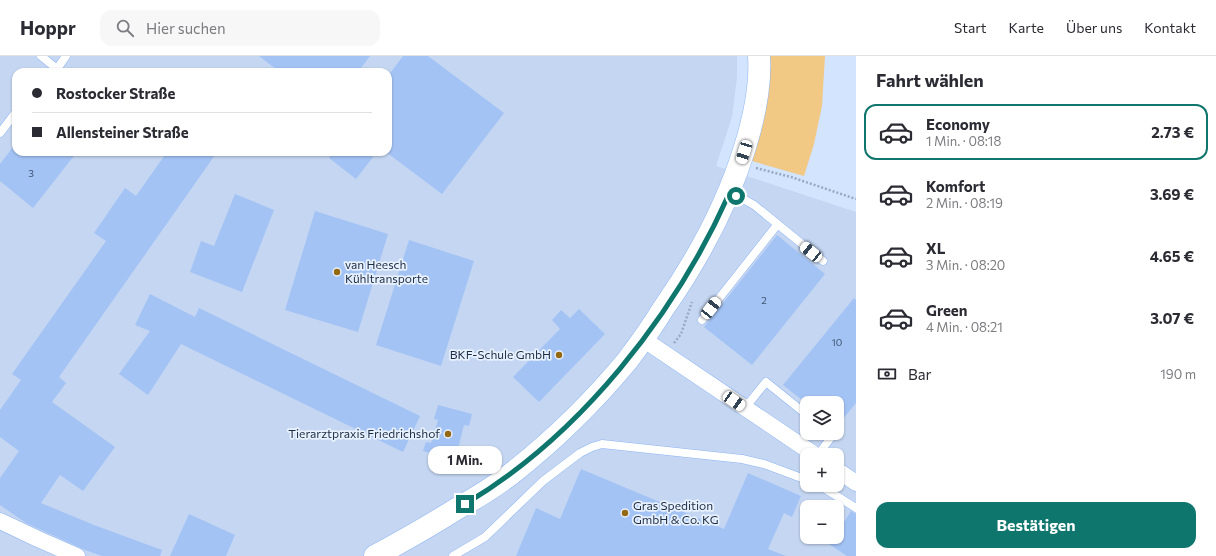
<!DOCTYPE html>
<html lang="de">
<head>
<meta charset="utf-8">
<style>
	:root { --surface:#fff; --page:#f7f7f7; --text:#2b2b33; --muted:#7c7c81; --line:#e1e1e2; --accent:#0f766e }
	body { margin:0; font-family:Commissioner,sans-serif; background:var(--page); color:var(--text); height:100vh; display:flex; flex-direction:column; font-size:15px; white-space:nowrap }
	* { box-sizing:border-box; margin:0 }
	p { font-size:13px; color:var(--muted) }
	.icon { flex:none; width:22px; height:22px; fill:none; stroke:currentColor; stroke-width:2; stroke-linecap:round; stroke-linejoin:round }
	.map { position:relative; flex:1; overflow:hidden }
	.side { display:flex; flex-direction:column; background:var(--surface); width:360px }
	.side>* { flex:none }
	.top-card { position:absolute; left:12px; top:12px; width:380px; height:88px; border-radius:12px; box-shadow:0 1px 3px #0004; display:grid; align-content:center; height:88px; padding:0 20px; background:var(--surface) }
	.fabs { position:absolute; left:800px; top:340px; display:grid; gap:8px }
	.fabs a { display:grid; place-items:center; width:44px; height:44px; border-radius:8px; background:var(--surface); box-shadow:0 1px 3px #0004; font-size:20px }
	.end { position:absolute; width:18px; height:18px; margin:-9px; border:5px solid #0f766e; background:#fff; box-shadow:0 0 0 2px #fff }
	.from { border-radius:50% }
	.bubble { position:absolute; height:28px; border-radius:12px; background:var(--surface); box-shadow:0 1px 3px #0004; font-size:13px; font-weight:700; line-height:28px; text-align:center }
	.car { position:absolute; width:12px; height:24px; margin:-12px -6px; border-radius:5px; box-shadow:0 0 3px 1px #0007; background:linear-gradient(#fff 24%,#345 0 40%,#fff 0 76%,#345 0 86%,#fff 0) }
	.top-card b { display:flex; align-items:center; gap:14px; height:38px; font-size:15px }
	.top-card b+b { border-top:1px solid var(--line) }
	.top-card i { width:10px; height:10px; background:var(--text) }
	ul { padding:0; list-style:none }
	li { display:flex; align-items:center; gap:12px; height:56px; margin:0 8px 6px; padding:0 12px; border:2px solid transparent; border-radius:12px }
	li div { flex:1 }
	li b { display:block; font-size:15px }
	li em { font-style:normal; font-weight:700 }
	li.on { border-color:var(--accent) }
	li>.icon { width:36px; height:36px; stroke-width:1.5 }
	h2 { padding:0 20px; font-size:18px; line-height:48px }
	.pay { display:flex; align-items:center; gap:10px; height:44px; padding:0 20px; font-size:15px }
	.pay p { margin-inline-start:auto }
	.button { display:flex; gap:8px; margin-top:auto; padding:8px 20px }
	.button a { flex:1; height:46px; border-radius:12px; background:var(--accent); color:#fff; font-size:16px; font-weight:700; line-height:46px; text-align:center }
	header { display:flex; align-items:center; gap:24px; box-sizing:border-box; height:56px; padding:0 20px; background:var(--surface); border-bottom:1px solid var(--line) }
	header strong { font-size:19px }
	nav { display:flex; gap:22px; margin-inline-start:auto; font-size:14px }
	.search { width:280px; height:36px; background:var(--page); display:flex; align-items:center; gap:10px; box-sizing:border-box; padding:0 14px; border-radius:12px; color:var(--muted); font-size:15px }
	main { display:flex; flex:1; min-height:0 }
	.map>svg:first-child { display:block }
	.built { fill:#c4d6f2; fill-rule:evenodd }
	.green { fill:#f1c884 }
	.building { fill:#a3c3f5 }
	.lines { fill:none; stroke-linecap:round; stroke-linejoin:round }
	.lane-casing { stroke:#8db4f3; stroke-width:9 }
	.street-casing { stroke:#8db4f3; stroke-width:17 }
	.secondary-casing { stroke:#8db4f3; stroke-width:23 }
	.path { stroke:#98a9c2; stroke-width:2.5; stroke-dasharray:2 2; stroke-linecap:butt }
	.lane { stroke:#fff; stroke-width:8 }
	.street { stroke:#fff; stroke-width:16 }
	.secondary { stroke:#fff; stroke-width:22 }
	.route { stroke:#0f766e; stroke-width:5 }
	.poi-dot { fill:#936913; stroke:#e8f1fe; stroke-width:1.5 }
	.labels { text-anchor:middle; stroke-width:3.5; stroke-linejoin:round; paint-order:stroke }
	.number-label { font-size:10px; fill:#3e5270 }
	.poi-label { font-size:12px; fill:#1c2c44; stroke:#e8f1fe; text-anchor:start }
</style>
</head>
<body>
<header>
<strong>Hoppr</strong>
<div class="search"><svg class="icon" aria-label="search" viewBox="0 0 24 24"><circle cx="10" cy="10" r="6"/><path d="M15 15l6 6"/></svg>Hier suchen</div>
<nav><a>Start</a><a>Karte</a><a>Über uns</a><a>Kontakt</a></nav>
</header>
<main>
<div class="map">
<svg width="856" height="500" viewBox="0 0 856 500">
	<rect width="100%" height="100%" fill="#d3e4fe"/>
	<path class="built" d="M0 0H737V21L732 61 716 110 856 156V500H0ZM16 16H388V96H16ZM807 347H837V377H807ZM807 399H837V429H807ZM807 451H837V481H807Z"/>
	<path class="green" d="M769 0H825L822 50 814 88 804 120 752 105 764 63 770 26Z"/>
	<path class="building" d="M259 0H370L358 16H280Z
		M403 0H428L504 57 442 138 386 96H388V20Z
		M16 87V96H77L33 152 0 125V108Z
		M167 96H211L215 99 59 321 66 327 52 346 115 391 83 435 60 419 41 447 94 469 162 494 160 500H102L85 494 26 467 0 449V422L19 395 0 381V354L21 324 12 318 106 185 94 177 125 132 136 140Z
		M333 96H367L373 101 356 123 329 102Z
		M235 138 274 154 242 236 190 216 201 185 214 190Z
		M315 155 388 178 358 276 285 254Z
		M777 179 825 218 752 309 704 271Z
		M409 184 474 205 441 310 376 289Z
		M150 238 195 261 199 252 420 360 403 396 181 288 148 339 119 318 150 275 135 269Z
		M854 242 856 244V347L837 370V347H807V348L783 329Z
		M579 253 605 278 539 346 513 321 560 273 552 264 561 254 570 262Z
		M438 349 472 358 469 370 464 369 458 393 468 396 466 407 423 395 426 386 431 387 438 364 434 363Z
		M581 413 724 473 748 417 801 440 792 461 784 457 768 493 786 500H516L536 452 560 463Z
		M851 455 856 458V500H847L829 488 834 481H837V477Z
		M189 458 235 479 226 500H170Z"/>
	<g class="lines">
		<defs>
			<path id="lane" d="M41 0 57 13 66 0
				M0 77 16 56
				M729 138 745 144 754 149 823 205
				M702 264 777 169
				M745 352 766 326 807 359
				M818 399 832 380 829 377
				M819 429 856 452
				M453 500 485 481 543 425 580 397 592 391 602 388 742 403 764 408 807 424"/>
			<path id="street" d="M643 283 815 399
				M837 414 856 427
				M0 465 38 483 77 500"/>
			<path id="secondary" d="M375 500C403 485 431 469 458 452 476 442 494 431 511 418 553 385 593 346 627 305 640 288 652 271 663 253 698 203 727 150 745 91 754 62 761 31 759 0"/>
		</defs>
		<use href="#lane" class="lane-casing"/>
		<use href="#street" class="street-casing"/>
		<use href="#secondary" class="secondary-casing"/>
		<path class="path" d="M756 112 791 121 856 143
			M674 287 681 278 692 246"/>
		<use href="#lane" class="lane"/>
		<use href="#street" class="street"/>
		<use href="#secondary" class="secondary"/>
	</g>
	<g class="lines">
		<path class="route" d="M465 448C580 380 675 259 729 138L736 140"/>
	</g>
	<g class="poi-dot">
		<circle cx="337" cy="216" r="4"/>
		<circle cx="559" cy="299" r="4"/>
		<circle cx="448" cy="378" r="4"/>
		<circle cx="625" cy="457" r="4"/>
	</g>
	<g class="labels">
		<g class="number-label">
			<text x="31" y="121">3</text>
			<text x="764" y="248">2</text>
			<text x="837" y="290">10</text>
		</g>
		<g class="poi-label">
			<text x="345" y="213">van Heesch<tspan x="345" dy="14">Kühltransporte</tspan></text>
			<text x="551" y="303" text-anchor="end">BKF-Schule GmbH</text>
			<text x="440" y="382" text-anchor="end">Tierarztpraxis Friedrichshof</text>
			<text x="633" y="454">Gras Spedition<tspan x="633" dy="14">GmbH &amp; Co. KG</tspan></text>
		</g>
	</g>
</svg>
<div class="fabs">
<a><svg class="icon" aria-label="layers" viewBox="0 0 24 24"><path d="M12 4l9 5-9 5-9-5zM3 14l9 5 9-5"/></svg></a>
<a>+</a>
<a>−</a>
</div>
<i class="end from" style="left:736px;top:140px"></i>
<i class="end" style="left:465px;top:448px"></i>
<div class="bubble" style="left:428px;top:390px;width:74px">1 Min.</div>
<i class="car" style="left:744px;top:96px;rotate:197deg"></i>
<i class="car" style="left:811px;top:196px;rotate:309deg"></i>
<i class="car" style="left:711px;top:252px;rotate:38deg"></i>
<i class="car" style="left:734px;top:345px;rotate:124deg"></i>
<div class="top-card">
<b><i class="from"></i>Rostocker Straße</b>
<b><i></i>Allensteiner Straße</b>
</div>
</div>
<section class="side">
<h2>Fahrt wählen</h2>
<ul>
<li class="on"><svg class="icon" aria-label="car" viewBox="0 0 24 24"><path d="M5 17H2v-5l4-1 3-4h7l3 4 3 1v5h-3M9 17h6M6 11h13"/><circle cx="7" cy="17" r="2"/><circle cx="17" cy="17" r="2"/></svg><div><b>Economy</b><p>1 Min. · 08:18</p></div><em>2.73 €</em></li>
<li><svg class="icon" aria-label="car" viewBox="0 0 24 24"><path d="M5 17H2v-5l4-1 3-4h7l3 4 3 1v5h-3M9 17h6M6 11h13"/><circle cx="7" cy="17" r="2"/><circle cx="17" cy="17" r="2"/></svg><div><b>Komfort</b><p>2 Min. · 08:19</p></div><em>3.69 €</em></li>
<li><svg class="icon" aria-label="car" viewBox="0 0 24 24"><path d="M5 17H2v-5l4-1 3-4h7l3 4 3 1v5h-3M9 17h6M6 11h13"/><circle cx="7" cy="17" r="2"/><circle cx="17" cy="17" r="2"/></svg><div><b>XL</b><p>3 Min. · 08:20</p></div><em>4.65 €</em></li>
<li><svg class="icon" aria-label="car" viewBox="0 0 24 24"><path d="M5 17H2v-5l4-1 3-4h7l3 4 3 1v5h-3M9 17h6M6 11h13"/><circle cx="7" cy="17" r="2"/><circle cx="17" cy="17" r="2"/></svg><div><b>Green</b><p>4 Min. · 08:21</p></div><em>3.07 €</em></li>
</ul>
<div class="pay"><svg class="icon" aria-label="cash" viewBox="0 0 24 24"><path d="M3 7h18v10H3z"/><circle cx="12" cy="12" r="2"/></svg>Bar<p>190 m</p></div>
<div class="button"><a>Bestätigen</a></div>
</section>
</main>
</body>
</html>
